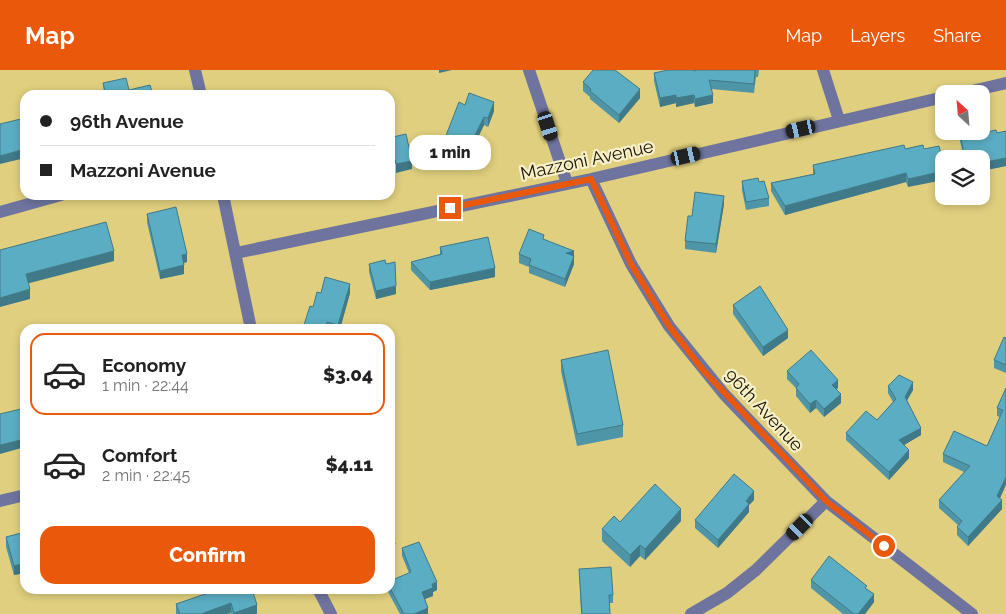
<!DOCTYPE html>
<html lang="en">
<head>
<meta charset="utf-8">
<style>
	:root { --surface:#fff; --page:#f2f2f2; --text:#222; --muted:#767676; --line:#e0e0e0; --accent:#ea580c }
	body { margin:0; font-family:Raleway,sans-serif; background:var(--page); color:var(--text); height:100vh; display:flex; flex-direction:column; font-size:19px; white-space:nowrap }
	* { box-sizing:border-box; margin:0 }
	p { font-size:16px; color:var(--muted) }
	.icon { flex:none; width:28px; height:28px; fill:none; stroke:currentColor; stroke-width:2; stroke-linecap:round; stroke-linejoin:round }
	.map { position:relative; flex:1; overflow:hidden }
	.details { position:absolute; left:20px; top:254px; width:375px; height:270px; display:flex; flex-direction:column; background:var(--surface); border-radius:15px; box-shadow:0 2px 8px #0003 }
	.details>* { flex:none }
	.top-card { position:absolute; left:20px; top:20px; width:375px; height:110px; border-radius:15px; box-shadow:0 2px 8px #0003; display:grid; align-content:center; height:110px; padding:0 20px; background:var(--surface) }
	.needle { width:32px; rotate:334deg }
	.buttons { position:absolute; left:935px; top:15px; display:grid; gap:10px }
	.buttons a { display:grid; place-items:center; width:55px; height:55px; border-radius:10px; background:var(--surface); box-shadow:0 2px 8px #0003; font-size:25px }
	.end { position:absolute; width:22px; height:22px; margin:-11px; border:6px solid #ea580c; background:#fff; box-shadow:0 0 0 2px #fff }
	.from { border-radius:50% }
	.bubble { position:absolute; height:35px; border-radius:15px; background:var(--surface); box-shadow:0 2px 8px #0003; font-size:16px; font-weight:800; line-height:35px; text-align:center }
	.car { position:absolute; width:15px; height:30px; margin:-15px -8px; border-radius:6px; box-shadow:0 0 4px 1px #0007; background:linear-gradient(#222 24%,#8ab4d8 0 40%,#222 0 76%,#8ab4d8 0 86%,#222 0) }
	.top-card b { display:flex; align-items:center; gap:18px; height:48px; font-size:19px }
	.top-card b+b { border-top:1px solid var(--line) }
	.top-card i { width:12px; height:12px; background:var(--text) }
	ul { padding:9px 0 0; list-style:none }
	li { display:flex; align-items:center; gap:15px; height:82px; margin:0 10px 8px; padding:0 10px; border:2px solid transparent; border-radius:15px }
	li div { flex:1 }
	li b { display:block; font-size:19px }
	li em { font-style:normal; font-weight:800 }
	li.current { border-color:var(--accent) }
	li>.icon { width:45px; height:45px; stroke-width:1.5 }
	.cta { display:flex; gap:10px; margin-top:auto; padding:10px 20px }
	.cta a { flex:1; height:58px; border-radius:15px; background:var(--accent); color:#fff; font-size:20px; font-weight:800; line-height:58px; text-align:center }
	header { display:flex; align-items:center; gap:30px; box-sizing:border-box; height:70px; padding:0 25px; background:var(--accent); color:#fff }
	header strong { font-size:24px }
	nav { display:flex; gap:28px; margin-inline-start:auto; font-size:18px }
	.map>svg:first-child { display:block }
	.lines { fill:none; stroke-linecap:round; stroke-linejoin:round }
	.minor { stroke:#6e749e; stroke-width:12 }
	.wall { fill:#4e95a8 }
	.shaded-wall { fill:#407988 }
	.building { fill:#5badc3; stroke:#407988 }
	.route { stroke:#ea580c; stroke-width:6 }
	.labels { text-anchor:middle; stroke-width:4.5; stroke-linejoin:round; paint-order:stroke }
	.street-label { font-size:18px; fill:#191400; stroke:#f8f0c9 }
</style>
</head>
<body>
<header>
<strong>Map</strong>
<nav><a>Map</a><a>Layers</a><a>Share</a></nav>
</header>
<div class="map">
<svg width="1006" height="544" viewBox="0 0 1006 544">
	<rect width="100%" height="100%" fill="#e0cf7e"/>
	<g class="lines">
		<path class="minor" d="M195 0 201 25
			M529 0 567 113
			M823 0 839 50
			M959 24 1006 13
			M591 109 631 194 669 256 724 324 826 431 972 544
			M223 125 251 259
			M0 142 61 125
			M236 183 591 109 944 27
			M0 431 25 425
			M318 519 331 544
			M691 544 727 523 756 500 826 431"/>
	</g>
	<path class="wall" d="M697 0H759L758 7H756L754 23 711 19 713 33 695 37 694 33 676 37V33L660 37 654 11V3Z
		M583 12 640 28 619 53 590 29V27L583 21Z
		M103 13 129 20 153 25H104Z
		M465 35 494 41 488 57 484 55 469 86 445 77V68Z
		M1006 61V96L981 101V89H964L960 71V63L977 64 997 63Z
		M923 75 908 117 906 112 785 145 771 121V113L813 104V95L905 79Z
		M742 111 759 112 769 128V136L746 140 742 120Z
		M724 134 716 183 685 179V171L692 146Z
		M147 144 187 192 184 193V204L160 209 147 152Z
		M544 169 574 190V194L565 217 529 203V197L519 193V184Z
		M440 177 495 207 430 220 411 200V192L440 184Z
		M369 194 396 224 376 229 369 202Z
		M321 223H350L340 259H304V255Z
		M733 235 788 268 763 286 733 244Z
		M1006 268V303L994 298V290Z
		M561 290 623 355V367L577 376 561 301Z
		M787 301 838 318 836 319 841 333 824 347 816 338 810 343 796 326V318L787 309Z
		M888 316 913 320 907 330 921 365 904 375 909 388 889 410 846 370V363L877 350 893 332 888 323Z
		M1006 318 1000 429 1002 439 968 476 957 465V457L958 455 939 438V430L964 402 943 392V384L987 376 1000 347 997 346V338Z
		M754 430 749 435V442L718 478 695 458V450Z
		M681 451 645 490 640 486 630 497 602 471V459L620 452Z
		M25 462V503L14 505 6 477V467Z
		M402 478 437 520 433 522V526L425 529 428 544H400L387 520V519H390V511L409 503 402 486Z
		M579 499 613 525V533H609L610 544H581Z
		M811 510 867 519 874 532 865 544H843L811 518Z
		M213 519H252L257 544H231V543L227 544H176V534L214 521Z"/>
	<path class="shaded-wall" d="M439 0H452L439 3Z
		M640 19V28L619 53V45Z
		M676 25V33L660 37V28Z
		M694 25V33L676 37V28Z
		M713 25V33L695 37V29Z
		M494 32V41L488 57V48Z
		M484 47V55L469 86V77Z
		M25 79V88L0 94V86Z
		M974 82V89H964V84Z
		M1006 88V96L981 101V93Z
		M395 90V98L390 99V91Z
		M412 91V99L396 103V94Z
		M944 101V110L908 117V109Z
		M906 103V112L785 145V136Z
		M724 126V134L716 183V174Z
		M114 181V191L26 214V204Z
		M574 181V194L565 217 566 183Z
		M187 184V192L182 193V185Z
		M184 195V204L160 209V201Z
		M495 198V207L430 220V212Z
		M350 214V223L340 259H338V255Z
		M396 216V224L376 229V221Z
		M30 219V229L0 237V228Z
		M788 260V268L763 286V277Z
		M838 310V318L832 323V315Z
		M913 312V320L905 334V327Z
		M841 324V333L824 347V339Z
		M816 330V338L810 343V334Z
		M921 358V365L899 378V370Z
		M25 369V377L0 384V375Z
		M909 380V388L889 410V402Z
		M1006 407V415L997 435V426Z
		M754 421V430L749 435V442L718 478V470L746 431Z
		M1002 430V439L968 476V467Z
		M681 439V451L645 490V479Z
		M395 474V482L390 483V475Z
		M640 475V486L630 497V485Z
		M25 493V503L14 505V496Z
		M437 512V520L433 522V526L422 530V522L432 514Z
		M874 524V532L865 544H858Z
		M231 533V543L227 544H201Z
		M257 535V544H234V543Z
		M428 538V544H414Z"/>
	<path class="building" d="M593 0H615L640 19 619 45 590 21 591 19 583 12Z
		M668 0H694V1L697 0H755L754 14 709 10 713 25 695 29 694 25 676 28V25L660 28 654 3Z
		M126 8 129 20 150 15 153 25H106L103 13Z
		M469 23 494 32 488 48 484 47 469 77 445 68 459 32 465 35Z
		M25 48V79L0 86V54Z
		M996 60 997 63 1006 61V88L981 93V89H979V87L975 88 974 82 964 84 960 63 968 61H976L977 64Z
		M390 61H392L393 67 406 64 412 91 396 94 395 90 390 91Z
		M904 75 905 79 923 75 924 79 939 76 944 95V101L908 109 906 103 785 136 771 113 815 104 813 95Z
		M758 108 759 112 764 111 769 128 746 132 742 111Z
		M695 122 724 126 716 174 685 171 688 146H692Z
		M176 137 187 184 182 185 184 195 160 201 147 144Z
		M106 152 114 181 26 204 30 219 0 228V180Z
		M529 159 544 165 543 169 574 181 566 183 574 186 565 209 529 195 531 189 519 184Z
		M488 167 495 198 430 212 411 192 442 184 440 177Z
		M385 190 386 194 395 192 396 216 376 221 369 194Z
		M325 207 350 214 338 255 327 252 325 259H317L304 255 310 236 313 237 317 222 321 223Z
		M760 216 788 260 763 277 733 235Z
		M1004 267 1006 268V295L994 290Z
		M608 280 623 355 577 364 561 290Z
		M811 280 838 310 832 315 841 324 824 339 816 330 810 334 796 318 799 314 787 301Z
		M899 305 913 312 905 327 921 358 899 370 909 380 889 402 846 363 866 341 877 350 896 329 888 316Z
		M1006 318V407L997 426 1002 430 968 467 957 457 962 451 939 430 970 396 943 384 954 361 987 376 1003 340 997 338Z
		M25 338V369L0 375V344Z
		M734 404 754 421 746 431 749 434 718 470 695 450Z
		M655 414 681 439 645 479 640 475 630 485 602 459 614 446 620 452Z
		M390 455 395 474 390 475Z
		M25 462V493L14 496 6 467Z
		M419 472 437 512 432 514 433 518 422 522 428 538 414 544H404L390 518V511L411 502 402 478Z
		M829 486 867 516 865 518 874 524 858 544H854L811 510Z
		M611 497 613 525H609L610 544H582L579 499Z
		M216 519H252L257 535 234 543 231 533 201 544H180L176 534 217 520Z"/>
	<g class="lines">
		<path class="route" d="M450 138 591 109 631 194 669 256 703 300 826 431 884 476"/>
	</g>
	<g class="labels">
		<g class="street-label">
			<text transform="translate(587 90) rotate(-12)" y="6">Mazzoni Avenue</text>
			<text transform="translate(764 340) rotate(47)" y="6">96th Avenue</text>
		</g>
	</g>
</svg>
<div class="buttons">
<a><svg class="needle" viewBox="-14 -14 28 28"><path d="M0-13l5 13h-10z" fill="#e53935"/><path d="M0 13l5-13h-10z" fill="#767676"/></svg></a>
<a><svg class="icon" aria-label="layers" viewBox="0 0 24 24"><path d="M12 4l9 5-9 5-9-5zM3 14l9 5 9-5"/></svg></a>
</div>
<i class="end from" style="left:884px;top:476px"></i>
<i class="end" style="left:450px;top:138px"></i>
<div class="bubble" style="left:409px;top:65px;width:82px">1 min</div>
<i class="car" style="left:548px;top:56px;rotate:162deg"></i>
<i class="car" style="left:801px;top:59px;rotate:257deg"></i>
<i class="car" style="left:686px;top:86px;rotate:77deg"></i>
<i class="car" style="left:800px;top:457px;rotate:225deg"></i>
<div class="top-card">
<b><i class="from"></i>96th Avenue</b>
<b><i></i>Mazzoni Avenue</b>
</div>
<section class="details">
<ul>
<li class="current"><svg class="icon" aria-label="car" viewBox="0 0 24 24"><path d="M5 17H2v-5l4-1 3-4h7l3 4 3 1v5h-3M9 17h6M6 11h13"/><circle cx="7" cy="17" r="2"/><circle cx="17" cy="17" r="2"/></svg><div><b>Economy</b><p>1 min · 22:44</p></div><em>$3.04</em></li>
<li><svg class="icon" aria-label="car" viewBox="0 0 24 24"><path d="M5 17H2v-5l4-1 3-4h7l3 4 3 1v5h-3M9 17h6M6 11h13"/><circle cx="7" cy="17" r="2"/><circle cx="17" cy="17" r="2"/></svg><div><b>Comfort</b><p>2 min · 22:45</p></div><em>$4.11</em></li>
</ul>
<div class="cta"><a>Confirm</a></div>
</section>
</div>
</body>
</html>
